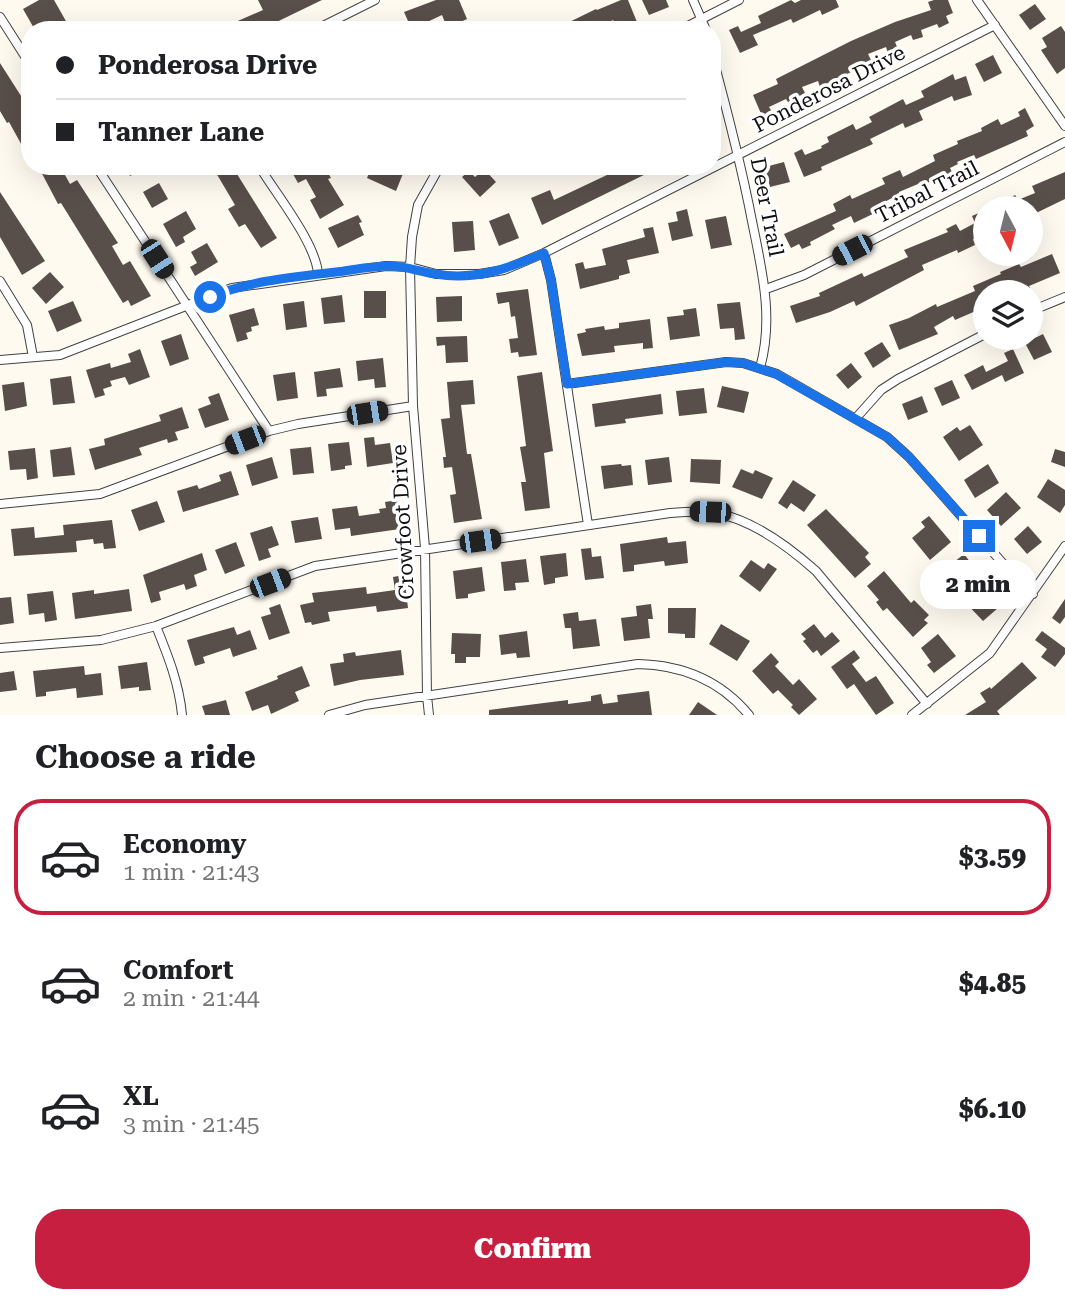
<!DOCTYPE html>
<html lang="en">
<head>
<meta charset="utf-8">
<style>
	:root { --surface:#fff; --page:#f2f2f2; --text:#202124; --muted:#757577; --line:#e0e0e0; --accent:#c61f40 }
	body { margin:0; font-family:"Roboto Serif",serif; background:var(--page); color:var(--text); height:100vh; display:flex; flex-direction:column; font-size:26px; white-space:nowrap }
	* { box-sizing:border-box; margin:0 }
	p { font-size:23px; color:var(--muted) }
	.icon { flex:none; width:38px; height:38px; fill:none; stroke:currentColor; stroke-width:2; stroke-linecap:round; stroke-linejoin:round }
	.map { position:relative; height:715px; overflow:hidden }
	.panel { display:flex; flex-direction:column; background:var(--surface); flex:1 }
	.panel>* { flex:none }
	.banner { position:absolute; left:21px; top:21px; width:700px; height:154px; border-radius:28px; box-shadow:0 7px 28px #0002; display:grid; align-content:center; height:154px; padding:0 35px; background:var(--surface) }
	.needle { width:46px; rotate:173deg }
	.fabs { position:absolute; left:973px; top:196px; display:grid; gap:14px }
	.fabs a { display:grid; place-items:center; width:70px; height:70px; border-radius:50%; background:var(--surface); box-shadow:0 7px 28px #0002; font-size:35px }
	.end { position:absolute; width:32px; height:32px; margin:-16px; border:9px solid #1a73e8; background:#fff; box-shadow:0 0 0 4px #fff }
	.from { border-radius:50% }
	.bubble { position:absolute; height:49px; border-radius:24px; background:var(--surface); box-shadow:0 7px 28px #0002; font-size:23px; font-weight:800; line-height:49px; text-align:center }
	.car { position:absolute; width:21px; height:42px; margin:-21px -10px; border-radius:9px; box-shadow:0 0 5px 2px #0007; background:linear-gradient(#222 24%,#8ab4d8 0 40%,#222 0 76%,#8ab4d8 0 86%,#222 0) }
	.banner b { display:flex; align-items:center; gap:24px; height:66px; font-size:26px }
	.banner b+b { border-top:2px solid var(--line) }
	.banner i { width:18px; height:18px; background:var(--text) }
	ul { padding:0; list-style:none }
	li { display:flex; align-items:center; gap:21px; height:116px; margin:0 14px 10px; padding:0 21px; border:4px solid transparent; border-radius:28px }
	li div { flex:1 }
	li b { display:block; font-size:26px }
	li em { font-style:normal; font-weight:800 }
	li.current { border-color:var(--accent) }
	li>.icon { width:63px; height:63px; stroke-width:1.5 }
	h2 { padding:0 35px; font-size:32px; line-height:84px }
	.action { display:flex; gap:14px; margin-top:auto; padding:14px 35px }
	.action a { flex:1; height:80px; border-radius:28px; background:var(--accent); color:#fff; font-size:28px; font-weight:800; line-height:80px; text-align:center }
	.map>svg:first-child { display:block }
	.building { fill:#584e4a }
	.lines { fill:none; stroke-linecap:round; stroke-linejoin:round }
	.street-casing { stroke:#424242; stroke-width:10 }
	.street { stroke:#fff; stroke-width:8 }
	.route { stroke:#1a73e8; stroke-width:9 }
	.labels { text-anchor:middle; stroke-width:7; stroke-linejoin:round; paint-order:stroke }
	.street-label { font-size:21px; fill:#0f0f0f; stroke:#fff }
</style>
</head>
<body>
<div class="map">
<svg width="1065" height="715" viewBox="0 0 1065 715">
	<rect width="100%" height="100%" fill="#fffaf0"/>
	<path class="building" d="M39 0H54L71 30H35L23 9Z
		M258 0H322L260 30H217L263 10Z
		M436 0H459L467 19 456 24 457 27 452 30H448L442 15 410 30H392L408 21 404 12Z
		M621 0H628L637 22 626 27 623 21 615 24 613 20 593 30H553L596 9 597 10Z
		M642 0H666L669 7 649 15Z
		M791 0 795 3 801 0H836L839 7 822 15 820 10 793 23 791 19 753 35 758 45 740 53 729 30 738 26 741 32 761 23 758 16Z
		M934 0H948L953 13 946 16 949 23 939 28 937 24 921 30 923 37 913 40 911 35 895 42 898 49 888 53 886 47 868 54 872 62 820 87 818 81 802 87 805 93 788 102 786 99 769 107 772 112 762 116 753 95 778 84 776 79 851 41 895 22 931 10 928 2Z
		M1035 4 1046 19 1030 30 1019 15Z
		M1061 26 1065 32V68L1057 74 1041 50 1047 47 1042 38Z
		M993 55 1002 73 984 82 975 64Z
		M0 63 30 110V160L9 122 7 123 0 111Z
		M953 74 955 80 966 76 972 95 954 101 952 96 919 111 923 120 905 128 903 123 870 139 873 144 821 167 822 170 804 177 794 153 802 149 805 155 822 148 821 146 829 142 827 137 853 124 856 130 872 122 869 117 903 99 906 105 924 97 921 91Z
		M1025 108 1034 126 1026 131 1028 136 976 159 974 155 957 162 958 164 950 168 953 174 943 178 942 176 919 187 918 184 899 192 902 198 893 202 892 198 877 206 879 211 854 223 851 216 832 225 835 229 810 242 811 245 802 249 799 244 791 248 784 234 836 211 833 204 850 195 852 199 885 184 882 178 900 170 903 177 935 161 933 155 958 144 957 141 982 131 981 128 998 119 1001 125 1020 116 1018 112Z
		M784 162 790 182 770 187 765 167Z
		M38 166H60L70 184 77 180 118 243 112 246 123 265 130 261 151 296 131 306 128 300 123 303 61 203 58 204Z
		M125 166H149L130 176Z
		M212 166H232L277 238 261 248 245 224 239 227 228 209 235 205Z
		M306 166H319L322 171 326 169 331 178 328 179 344 205 320 219 310 200 316 197 306 179 298 183 293 174Z
		M372 166H393L404 171 396 191 367 178Z
		M626 166H646L650 172 542 225 531 198 550 190 554 200Z
		M484 169 496 182 480 197 462 177 469 171 475 177Z
		M1065 172V199L1034 214 1031 208H1009L1005 200 1015 195 1018 200 1035 193 1032 186Z
		M159 183 168 199 152 208 143 192Z
		M0 192 45 261 22 275 0 237Z
		M687 209 693 236 672 241 668 223 678 221 676 212Z
		M186 211 196 229 183 237 185 242 176 247 163 224Z
		M981 212 985 221V234L973 239 975 245 958 253 957 250 922 265 924 270 856 306 854 301 830 312 796 323 790 306 820 296 819 293 862 273 864 277 908 257 904 250 948 232 946 229 956 224 960 231 975 223 972 216Z
		M509 213 519 238 499 246 489 221Z
		M358 215 362 222 359 223 364 235 338 248 328 228Z
		M726 216 732 245 711 249 705 220Z
		M473 221 475 250 454 252 452 222Z
		M653 227 659 253 627 260 630 273 619 276V279L580 289 575 264 583 262 585 269 606 265 602 249 645 237 643 229Z
		M207 243 218 262 195 276 190 267 197 263 191 252Z
		M1052 254 1060 273 1029 286 1030 288 1020 292H985V307L955 320 953 316 934 327 938 334 899 350 889 325 909 318 936 304 937 307 975 291 973 286 1001 274 1000 272 1019 264 1021 267Z
		M50 272 64 287 46 304 32 288Z
		M528 289 537 355 519 357 518 352 511 353 509 339 518 338 515 316 511 317 509 302 498 304 496 293Z
		M364 291H386V318H364Z
		M342 295 345 322 324 324 321 298Z
		M462 296V321L437 322 436 297Z
		M73 301 82 321 57 332 48 311Z
		M304 301 307 327 286 330 283 304Z
		M740 302 745 339 735 340 734 328 720 329 717 304Z
		M254 308 259 325 251 327 252 331 246 333 248 339 237 342 229 315Z
		M696 308 700 336 670 340 667 317 684 315 683 310Z
		M650 319 653 348 643 349V343L614 346 615 352 582 356 577 334 586 332 585 329 604 326 605 330 619 328V323Z
		M181 334 189 359 170 366 161 341Z
		M1043 334 1052 352 1034 360 1025 343Z
		M467 336 468 362 446 363 445 345 437 346 436 337Z
		M882 342 891 356 873 368 864 353Z
		M140 349 150 377 129 385 125 377 110 381 112 386 103 389 105 395 95 398 86 370 110 363 111 368 131 362 128 354Z
		M1013 349 1024 373 1005 382 1002 375 972 390 964 375 983 365 986 372 1008 361 1004 353Z
		M383 358 386 387 375 388 374 379 358 381 356 361Z
		M851 363 862 377 848 389 836 375Z
		M340 368 343 387 326 389 327 396 317 397 314 372Z
		M295 372 298 398 277 401 273 375Z
		M542 372 553 451 544 453 550 508 525 511 521 482H526L520 447 526 446 517 376Z
		M71 376 75 403 53 405 50 379Z
		M473 380 475 404 461 405 467 454H471L482 519 454 523 450 495 456 494 452 467 444 468 443 457H446L441 419 450 418 447 382Z
		M952 380 960 398 942 406 934 388Z
		M24 382 27 406 5 411 2 385Z
		M722 386 749 392 744 413 717 407Z
		M704 388 707 413 679 416 676 391Z
		M219 393 229 420 205 428 198 409 211 404 208 397Z
		M661 394 663 414 625 419 626 423 595 427 592 404Z
		M922 396 928 412 908 420 902 404Z
		M182 407 189 428 175 432 178 440 168 443 167 439 139 448 142 455 95 470 89 449 105 445 104 439 161 421 159 415Z
		M970 425 983 445 959 461 943 437 957 427 960 431Z
		M374 437 375 445 390 443 393 463 367 467 364 438Z
		M349 442 352 465 345 466V469L331 471 328 444Z
		M71 447 75 475 53 477 50 450Z
		M311 447 314 473 293 475 290 449Z
		M35 448 38 478 27 480 26 469 10 470 8 451Z
		M1055 449 1065 452V467L1051 462Z
		M272 457 278 478 252 486 246 465Z
		M669 457 672 482 648 485 645 460Z
		M691 459 721 460 720 484 690 482Z
		M621 464 622 466 631 465 633 485 604 489 601 466Z
		M988 464 999 483 975 498 964 480Z
		M741 469 753 474 755 470 773 478 762 499 732 487Z
		M231 471 239 495 183 512 177 491 197 485 199 489 221 481 219 475Z
		M1048 479 1065 490V505L1060 513 1037 497Z
		M793 480 816 495 804 512 791 503 787 509 778 503Z
		M1006 492 1021 508 1001 526 987 510Z
		M397 500 400 529 351 536 350 528 335 530 332 509 357 506 359 516 380 513 379 509 386 508 385 502Z
		M157 501 165 522 139 531 131 510Z
		M826 509 869 553 865 557 871 564 855 578 807 525Z
		M929 516 951 542 930 560 912 538 925 527 921 522Z
		M318 517 322 539 295 543 291 521Z
		M112 520 116 548 104 549 103 543 94 544 93 539 76 541 77 552 14 556 11 529 34 527 35 538 64 535 63 525Z
		M272 526 279 545 268 549 271 557 259 561 250 533Z
		M1028 526 1042 542 1027 554 1014 539Z
		M667 537 668 543 686 541 688 563 665 566 664 561 634 565V571L623 572 620 544Z
		M236 542 245 566 225 574 215 550Z
		M591 548 592 557 601 556 604 578 585 580 581 549Z
		M202 553 207 570 194 575 197 586 186 590 184 584 159 592 161 600 151 603 143 575Z
		M566 553 568 576 555 578V583L544 585 540 556Z
		M964 554 978 572 972 577 989 595 994 590 1005 602 983 621 961 598 942 572Z
		M526 559 529 582 515 583 516 590 504 591 501 562Z
		M751 560 764 569 768 563 777 569 760 592 739 576Z
		M482 567 485 591 468 594V598L456 599 453 571Z
		M884 571 911 603 914 600 929 615 924 620 928 623 913 637 887 608 883 611 876 602 879 600 867 586Z
		M404 575 408 608 377 612 376 606 328 612 330 621 312 625 311 622 305 623 300 605 314 602 312 593 366 587 367 594 395 590 393 577Z
		M129 589 132 611 75 619 72 593 94 590V594Z
		M53 591 57 620 45 622 44 613 29 615 27 594Z
		M11 597 14 623 0 625V598Z
		M1065 599V617L1060 624 1052 618Z
		M280 604 290 633 269 640 261 617 271 614 269 608Z
		M651 604 653 619H648L650 638 624 641 621 618 637 616 636 606Z
		M668 608H696L695 638H685V634L668 633Z
		M578 612 579 621 596 619 600 646 573 649 571 628H565L563 614Z
		M721 624 750 641 737 661 709 644Z
		M814 624 825 638 832 632 840 641 821 656 817 650 813 653 803 641 806 639 801 634Z
		M234 627 237 635 250 630 257 649 233 657 230 648 203 657 205 663 195 666 187 640Z
		M527 631 530 657 517 658 516 653 501 655 499 635Z
		M1042 631 1065 648V654L1055 667 1041 657 1047 649 1035 640Z
		M452 633 481 634 480 657H466V663H455V654H451Z
		M938 634 956 656 934 673 927 665 931 662 921 648Z
		M401 650 404 675 360 680 334 686 330 664 344 662 343 654 355 652 356 656Z
		M854 650 860 658 852 664 866 682 876 676 894 703 876 715 854 684 847 689 831 667Z
		M771 653 779 662 775 666 793 685 799 679 817 699 799 715 791 707 793 705 778 690 773 694 752 671Z
		M147 662 151 690 139 691V687L121 689 118 666Z
		M1022 662 1037 678 997 711 1000 715H965L986 702 980 693 990 687 991 689Z
		M84 666 85 675 101 673 103 695 77 698 76 688 46 692V696L36 697 33 671Z
		M302 666 310 686 295 692 299 701 271 714 268 705 252 711 245 692 278 679 277 676Z
		M14 671 17 690 0 692V673Z
		M649 691 652 715H489V710L568 700V704L591 701V696L601 694 603 704 618 702 617 695Z
		M226 700 230 715H205L202 706Z
		M698 702 717 715H689Z"/>
	<g class="lines">
		<defs>
			<path id="street" d="M693 0 706 30
				M977 0 1065 126
				M0 17 30 64
				M315 30 375 0
				M680 30 739 0
				M712 55C727 110 741 164 752 221 762 271 774 318 760 368
				M96 166 269 431
				M259 166C276 194 316 243 318 274
				M544 253 551 280 588 525
				M0 281 27 325 33 357
				M766 289 804 275 1065 142
				M1031 311 1065 297
				M0 360 60 355 232 288 386 266 410 267 436 274H479L504 270 544 253 995 25
				M567 384 726 362 743 363 777 374 887 437 909 457 1014 576 1033 594
				M856 418 881 390 898 379 985 334
				M0 504 100 494 269 431 298 424 413 406
				M156 626C168 656 179 683 182 715
				M0 648 101 640 156 626 315 566 670 513C682 512 695 511 708 512 747 516 788 546 816 571L927 704
				M329 715 365 705 638 664C683 665 720 680 749 715
				M429 715 427 696 425 548 413 406 410 267 412 237 418 205 440 166
				M912 715 990 653 1065 546"/>
		</defs>
		<use href="#street" class="street-casing"/>
		<use href="#street" class="street"/>
	</g>
	<g class="lines">
		<path class="route" d="M210 297C249 281 293 277 336 272 353 270 371 266 389 266 406 266 420 272 436 274 475 281 510 268 544 253L551 280 567 384 726 362 743 363 776 374 887 437 909 457 979 536"/>
	</g>
	<g class="labels">
		<g class="street-label">
			<text transform="translate(829 89) rotate(-27)" y="7">Ponderosa Drive</text>
			<text transform="translate(927 192) rotate(-27)" y="7">Tribal Trail</text>
			<text transform="translate(767 207) rotate(79)" y="7">Deer Trail</text>
			<text transform="translate(403 522) rotate(-93)" y="7">Crowfoot Drive</text>
		</g>
	</g>
</svg>
<div class="fabs">
<a><svg class="needle" viewBox="-14 -14 28 28"><path d="M0-13l5 13h-10z" fill="#e53935"/><path d="M0 13l5-13h-10z" fill="#757577"/></svg></a>
<a><svg class="icon" aria-label="layers" viewBox="0 0 24 24"><path d="M12 4l9 5-9 5-9-5zM3 14l9 5 9-5"/></svg></a>
</div>
<i class="end from" style="left:210px;top:297px"></i>
<i class="end" style="left:979px;top:536px"></i>
<div class="bubble" style="left:920px;top:560px;width:116px">2 min</div>
<i class="car" style="left:852px;top:250px;rotate:243deg"></i>
<i class="car" style="left:157px;top:259px;rotate:147deg"></i>
<i class="car" style="left:367px;top:413px;rotate:81deg"></i>
<i class="car" style="left:245px;top:440px;rotate:249deg"></i>
<i class="car" style="left:710px;top:512px;rotate:272deg"></i>
<i class="car" style="left:480px;top:541px;rotate:82deg"></i>
<i class="car" style="left:270px;top:583px;rotate:69deg"></i>
<div class="banner">
<b><i class="from"></i>Ponderosa Drive</b>
<b><i></i>Tanner Lane</b>
</div>
</div>
<section class="panel">
<h2>Choose a ride</h2>
<ul>
<li class="current"><svg class="icon" aria-label="car" viewBox="0 0 24 24"><path d="M5 17H2v-5l4-1 3-4h7l3 4 3 1v5h-3M9 17h6M6 11h13"/><circle cx="7" cy="17" r="2"/><circle cx="17" cy="17" r="2"/></svg><div><b>Economy</b><p>1 min · 21:43</p></div><em>$3.59</em></li>
<li><svg class="icon" aria-label="car" viewBox="0 0 24 24"><path d="M5 17H2v-5l4-1 3-4h7l3 4 3 1v5h-3M9 17h6M6 11h13"/><circle cx="7" cy="17" r="2"/><circle cx="17" cy="17" r="2"/></svg><div><b>Comfort</b><p>2 min · 21:44</p></div><em>$4.85</em></li>
<li><svg class="icon" aria-label="car" viewBox="0 0 24 24"><path d="M5 17H2v-5l4-1 3-4h7l3 4 3 1v5h-3M9 17h6M6 11h13"/><circle cx="7" cy="17" r="2"/><circle cx="17" cy="17" r="2"/></svg><div><b>XL</b><p>3 min · 21:45</p></div><em>$6.10</em></li>
</ul>
<div class="action"><a>Confirm</a></div>
</section>
</body>
</html>
